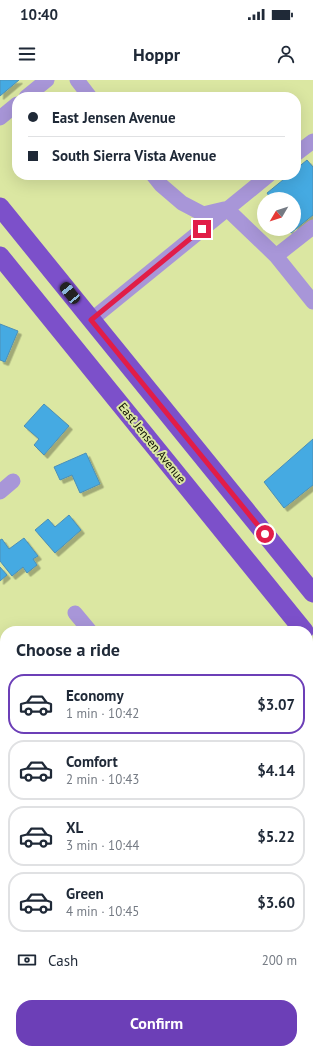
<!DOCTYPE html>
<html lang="en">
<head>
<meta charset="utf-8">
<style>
	:root { --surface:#fff; --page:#f2f2f3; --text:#1f2937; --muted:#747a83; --line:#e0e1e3; --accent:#6c3fb7 }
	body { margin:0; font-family:"PT Sans",sans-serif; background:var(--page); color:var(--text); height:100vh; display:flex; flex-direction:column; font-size:15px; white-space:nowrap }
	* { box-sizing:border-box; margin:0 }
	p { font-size:13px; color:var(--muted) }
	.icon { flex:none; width:22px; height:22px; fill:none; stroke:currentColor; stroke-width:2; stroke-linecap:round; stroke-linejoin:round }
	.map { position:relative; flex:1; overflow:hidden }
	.details { position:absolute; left:0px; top:546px; width:313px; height:428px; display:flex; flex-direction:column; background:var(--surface); border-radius:16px 16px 0 0; box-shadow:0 4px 16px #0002 }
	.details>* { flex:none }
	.hud { position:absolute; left:12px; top:12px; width:289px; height:88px; border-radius:16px; box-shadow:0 4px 16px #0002; display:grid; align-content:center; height:88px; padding:0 16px; background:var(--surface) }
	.needle { width:26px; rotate:231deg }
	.buttons { position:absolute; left:257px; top:112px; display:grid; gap:8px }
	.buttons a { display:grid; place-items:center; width:44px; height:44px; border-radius:50%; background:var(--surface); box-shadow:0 4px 16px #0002; font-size:20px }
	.end { position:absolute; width:18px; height:18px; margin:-9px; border:5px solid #e11d48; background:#fff; box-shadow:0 0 0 2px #fff }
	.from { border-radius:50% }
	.car { position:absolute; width:12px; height:24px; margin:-12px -6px; border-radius:5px; box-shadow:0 0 3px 1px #0007; background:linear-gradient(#222 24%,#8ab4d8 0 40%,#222 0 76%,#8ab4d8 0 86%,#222 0) }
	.hud b { display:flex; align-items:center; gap:14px; height:38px; font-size:15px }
	.hud b+b { border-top:1px solid var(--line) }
	.hud i { width:10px; height:10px; background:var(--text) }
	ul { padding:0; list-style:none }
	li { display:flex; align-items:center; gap:12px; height:60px; margin:0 8px 6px; padding:0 8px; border:2px solid var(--line); border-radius:16px }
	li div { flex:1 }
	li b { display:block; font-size:15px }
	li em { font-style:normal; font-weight:700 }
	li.current { border-color:var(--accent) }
	li>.icon { width:36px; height:36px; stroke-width:1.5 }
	h2 { padding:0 16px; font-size:18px; line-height:48px }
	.pay { display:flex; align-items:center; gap:10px; height:44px; padding:0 16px; font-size:15px }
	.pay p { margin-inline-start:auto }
	.button { display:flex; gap:8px; margin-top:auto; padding:8px 16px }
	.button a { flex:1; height:46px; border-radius:16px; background:var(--accent); color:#fff; font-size:16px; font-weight:700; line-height:46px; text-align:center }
	.status { display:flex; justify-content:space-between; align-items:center; height:28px; padding:0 20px; background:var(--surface); direction:ltr }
	.status svg { height:11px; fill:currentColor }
	header { display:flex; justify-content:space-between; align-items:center; height:52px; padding:0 16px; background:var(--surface); font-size:18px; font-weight:700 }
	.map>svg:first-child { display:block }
	.building { fill:#45aae2; stroke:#4c8fb6; filter:url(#shadow) }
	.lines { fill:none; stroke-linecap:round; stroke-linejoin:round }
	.minor { stroke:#a896d8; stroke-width:15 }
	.major { stroke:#7c50ca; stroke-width:19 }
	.route { stroke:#e11d48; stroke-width:5 }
	.labels { text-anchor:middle; stroke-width:4; stroke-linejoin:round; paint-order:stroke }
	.street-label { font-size:12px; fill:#0e1000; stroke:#dbe7a2 }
</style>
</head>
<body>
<div class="status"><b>10:40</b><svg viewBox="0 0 49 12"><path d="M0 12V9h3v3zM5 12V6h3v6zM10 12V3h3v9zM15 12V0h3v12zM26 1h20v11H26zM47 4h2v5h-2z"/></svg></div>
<header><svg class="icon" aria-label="menu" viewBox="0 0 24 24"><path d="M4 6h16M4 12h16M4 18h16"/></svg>Hoppr<svg class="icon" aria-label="person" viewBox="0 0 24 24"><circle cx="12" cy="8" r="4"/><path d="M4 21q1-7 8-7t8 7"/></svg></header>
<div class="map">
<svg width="313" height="974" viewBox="0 0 313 974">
	<defs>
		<filter id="shadow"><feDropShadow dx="3.5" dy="3.5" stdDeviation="0" flood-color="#0004"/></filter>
	</defs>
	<rect width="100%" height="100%" fill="#dbe7a2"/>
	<path class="building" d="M0 0H19L0 16Z
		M307 80 313 87V135L291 153 288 149H294V119H271L267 113 289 95H296V89Z
		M0 244 18 251 5 282 0 280Z
		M44 324 69 346 44 375 34 365 39 359 24 346Z
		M313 359V405L284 428 264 402Z
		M86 373 100 404 80 413 72 395 60 400 54 387Z
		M69 435 81 450 55 473 35 450 48 439 55 447Z
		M24 458 38 476 33 479 37 485 27 493 23 487 12 496 0 481V460L2 459 9 469Z
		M0 487 7 495 0 501Z
		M0 603 5 609V615L0 619Z
		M5 623V662L0 656V652L4 648 0 643V627Z
		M2 861 5 864V871L2 873 5 876V904L0 908V862Z
		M54 969H83L87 974H57Z"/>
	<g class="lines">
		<path class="minor" d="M77 0 90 17
			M26 17 47 0
			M0 38 17 24
			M296 74 313 61
			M153 95 161 105 182 123 203 134 224 129
			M227 129 276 176 313 222
			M276 176 313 147
			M91 240 269 95
			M0 412 13 401
			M75 533 90 551
			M308 598 313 594
			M0 704 5 710
			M0 772 5 768
			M308 823 313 829
			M0 971 2 974"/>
		<path class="major" d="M0 127 313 513
			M0 176 304 551"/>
	</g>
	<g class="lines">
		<path class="route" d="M202 149 91 240 265 454"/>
	</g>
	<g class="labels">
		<g class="street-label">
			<text transform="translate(152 363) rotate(51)" y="4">East Jensen Avenue</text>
		</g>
	</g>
</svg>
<div class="buttons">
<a><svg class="needle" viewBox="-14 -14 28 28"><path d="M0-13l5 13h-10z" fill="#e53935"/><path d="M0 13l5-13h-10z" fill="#747a83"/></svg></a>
</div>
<i class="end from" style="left:265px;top:454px"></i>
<i class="end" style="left:202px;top:149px"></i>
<i class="car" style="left:70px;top:213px;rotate:321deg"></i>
<div class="hud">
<b><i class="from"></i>East Jensen Avenue</b>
<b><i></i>South Sierra Vista Avenue</b>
</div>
<section class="details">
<h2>Choose a ride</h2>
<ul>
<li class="current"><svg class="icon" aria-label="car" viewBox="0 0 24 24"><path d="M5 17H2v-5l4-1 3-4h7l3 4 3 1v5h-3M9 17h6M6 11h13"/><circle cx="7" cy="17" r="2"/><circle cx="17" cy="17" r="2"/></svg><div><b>Economy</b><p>1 min · 10:42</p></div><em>$3.07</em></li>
<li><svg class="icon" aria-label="car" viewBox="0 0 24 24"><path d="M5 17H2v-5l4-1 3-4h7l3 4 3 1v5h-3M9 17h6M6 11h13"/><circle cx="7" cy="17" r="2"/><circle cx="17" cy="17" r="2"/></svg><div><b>Comfort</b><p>2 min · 10:43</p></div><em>$4.14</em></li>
<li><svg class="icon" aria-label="car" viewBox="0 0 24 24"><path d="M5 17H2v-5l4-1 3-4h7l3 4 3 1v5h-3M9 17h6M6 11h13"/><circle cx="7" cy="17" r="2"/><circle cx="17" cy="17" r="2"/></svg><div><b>XL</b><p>3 min · 10:44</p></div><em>$5.22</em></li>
<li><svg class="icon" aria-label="car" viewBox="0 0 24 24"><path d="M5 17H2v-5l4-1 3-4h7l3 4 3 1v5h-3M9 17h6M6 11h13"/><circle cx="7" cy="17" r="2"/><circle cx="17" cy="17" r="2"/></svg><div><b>Green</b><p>4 min · 10:45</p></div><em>$3.60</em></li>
</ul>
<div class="pay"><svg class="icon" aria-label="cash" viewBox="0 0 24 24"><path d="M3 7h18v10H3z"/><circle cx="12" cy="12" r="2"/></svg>Cash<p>200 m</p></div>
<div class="button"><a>Confirm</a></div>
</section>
</div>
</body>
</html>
